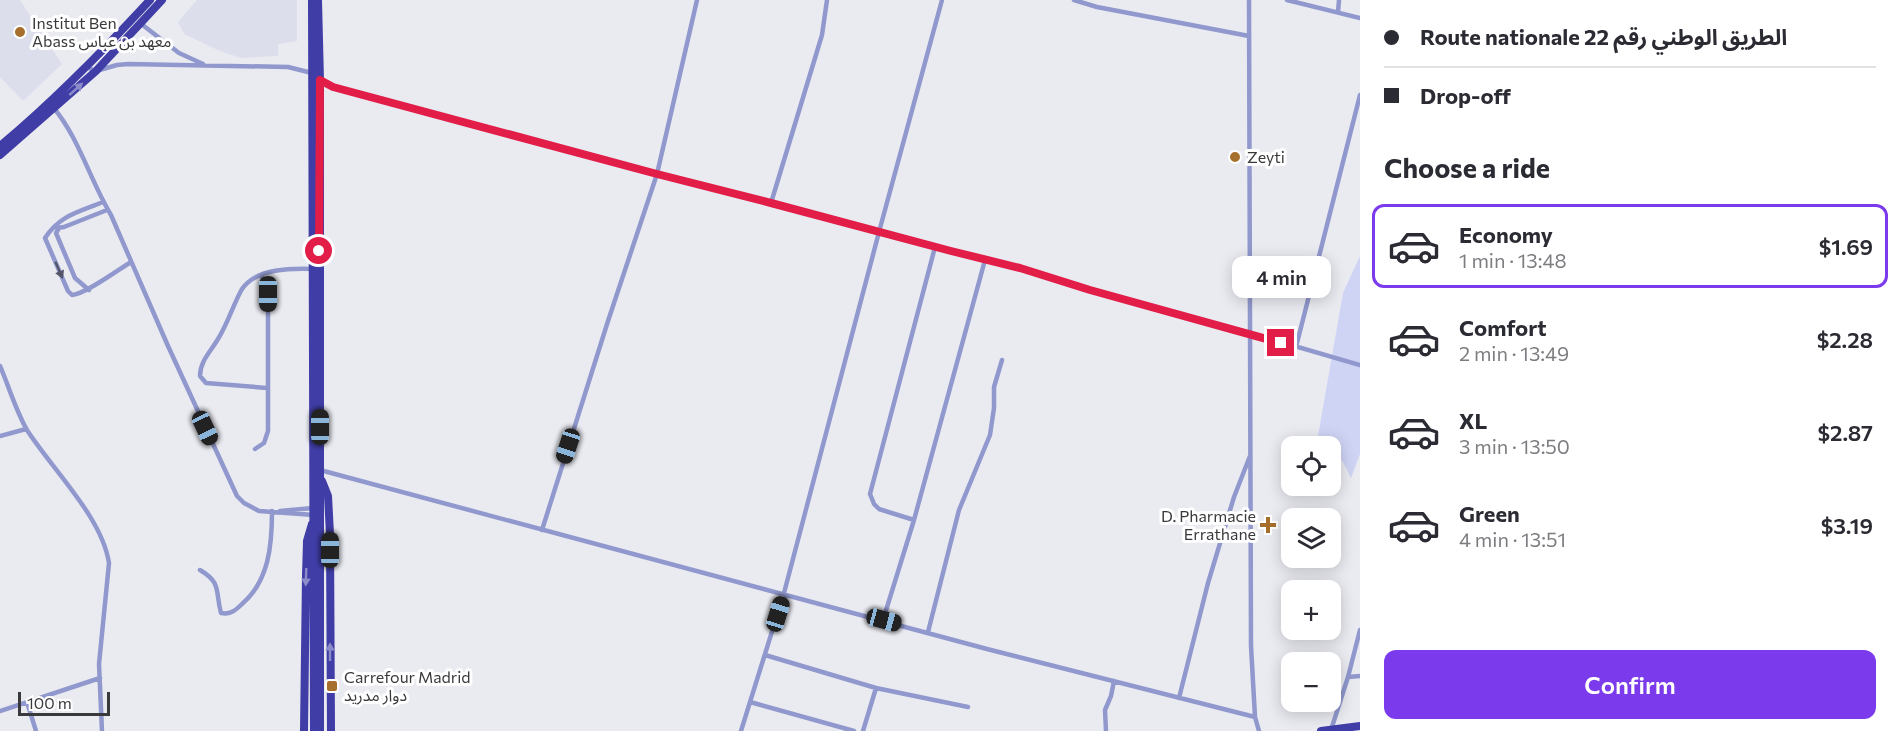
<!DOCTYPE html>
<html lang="en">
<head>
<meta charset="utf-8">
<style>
	:root { --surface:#fff; --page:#f7f7f7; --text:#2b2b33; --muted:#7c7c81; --line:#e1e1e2; --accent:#7c3aed }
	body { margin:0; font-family:Commissioner,"Noto Sans Arabic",sans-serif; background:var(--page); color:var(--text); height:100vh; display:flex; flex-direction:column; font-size:22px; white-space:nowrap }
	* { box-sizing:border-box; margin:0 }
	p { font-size:20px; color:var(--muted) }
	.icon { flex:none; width:33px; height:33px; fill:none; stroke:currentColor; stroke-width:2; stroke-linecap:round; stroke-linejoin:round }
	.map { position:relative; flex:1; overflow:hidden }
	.drawer { display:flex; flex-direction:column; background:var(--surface); width:540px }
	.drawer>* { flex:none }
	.top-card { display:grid; align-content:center; height:132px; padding:0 24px; background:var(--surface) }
	.fabs { position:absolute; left:1281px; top:436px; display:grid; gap:12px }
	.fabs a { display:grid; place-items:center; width:60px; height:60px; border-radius:12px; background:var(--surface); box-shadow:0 3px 15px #0003; font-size:30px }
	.scale { position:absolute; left:18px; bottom:15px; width:92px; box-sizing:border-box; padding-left:6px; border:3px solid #39393c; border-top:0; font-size:16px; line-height:21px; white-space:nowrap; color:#39393c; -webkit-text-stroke:4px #fff; paint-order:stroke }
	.end { position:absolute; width:27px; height:27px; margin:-14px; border:8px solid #e11d48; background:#fff; box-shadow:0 0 0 3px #fff }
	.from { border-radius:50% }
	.bubble { position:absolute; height:42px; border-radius:12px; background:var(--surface); box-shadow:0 3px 15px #0003; font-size:20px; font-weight:600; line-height:42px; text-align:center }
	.car { position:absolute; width:18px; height:36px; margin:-18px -9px; border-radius:8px; box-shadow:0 0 4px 2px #0007; background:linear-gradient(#222 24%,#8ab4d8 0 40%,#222 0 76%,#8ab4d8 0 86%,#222 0) }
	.top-card b { display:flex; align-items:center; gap:21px; height:57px; font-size:22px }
	.top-card b+b { border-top:2px solid var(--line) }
	.top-card i { width:15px; height:15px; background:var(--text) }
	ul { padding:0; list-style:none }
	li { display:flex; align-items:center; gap:18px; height:84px; margin:0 12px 9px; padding:0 12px; border:3px solid transparent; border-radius:12px }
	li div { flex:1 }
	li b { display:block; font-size:22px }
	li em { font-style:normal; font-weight:600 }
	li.selected { border-color:var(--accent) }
	li>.icon { width:54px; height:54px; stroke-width:1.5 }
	h2 { padding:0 24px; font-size:27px; line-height:72px }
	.button { display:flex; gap:12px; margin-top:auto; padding:12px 24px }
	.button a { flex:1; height:69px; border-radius:12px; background:var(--accent); color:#fff; font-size:24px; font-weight:600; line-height:69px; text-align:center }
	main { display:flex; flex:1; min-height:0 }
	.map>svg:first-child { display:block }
	.built { fill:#dcdeeb }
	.green { fill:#cfd4f5 }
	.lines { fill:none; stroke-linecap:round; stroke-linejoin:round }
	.minor { stroke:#9098cd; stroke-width:4.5 }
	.trunk { stroke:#403da6; stroke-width:8 }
	.oneway { fill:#8c8bca }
	.oneway2 { fill:#535668 }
	.route { stroke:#e11d48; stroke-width:8 }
	.poi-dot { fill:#a76f2c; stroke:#fff; stroke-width:2 }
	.labels { text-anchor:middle; stroke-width:6; stroke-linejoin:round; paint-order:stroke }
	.poi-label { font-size:16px; fill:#39393c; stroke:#fff; text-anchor:start }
</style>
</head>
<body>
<main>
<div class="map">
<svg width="1360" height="731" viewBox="0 0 1360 731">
	<rect width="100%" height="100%" fill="#eaebf1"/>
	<path class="built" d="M0 0H20L62 64 23 101 0 77Z
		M197 0H297V41L278 44V56L241 58 220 51 184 34 178 22Z"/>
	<path class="green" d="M1360 256V454L1351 478 1343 462 1331 449 1330 447H1328L1318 436 1343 293Z"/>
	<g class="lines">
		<path class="minor" d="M1074 0 1097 7 1249 36
			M1249 0 1251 646 1255 717 1259 731
			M1287 0 1360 18
			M1338 12 1339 0
			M140 23 179 53 203 64
			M86 67 96 71 117 65 128 64 288 67 312 73
			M320 80 333 87 657 174 1020 268 1090 290 1250 333 1360 365
			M53 107C79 138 90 180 111 215L168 346 237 496 244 503 259 511 314 515
			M103 202C79 212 60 215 45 238L68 291 72 295C84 295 118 270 131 262
			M771 203 822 35 827 0
			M57 228 64 227 107 210
			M59 228 56 233 75 278 89 290
			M1296 347 1360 95
			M0 366C9 387 16 411 27 430 52 469 102 517 109 563L99 664 102 731
			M267 388 206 383 200 376C200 361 211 351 218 339 228 323 233 305 242 289 256 268 292 268 315 269
			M0 436 26 429
			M255 449 264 443 268 431V294L261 275
			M320 470 987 649 1255 717
			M280 511 313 508
			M914 520 879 509 874 504 870 494 935 247
			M542 530 608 321 657 174 697 0
			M200 570C222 583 215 591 221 613 230 615 236 610 242 604 269 581 272 545 272 511
			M883 620 914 520 985 260
			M928 632 959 510 990 435 994 408V387L1002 360
			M765 655 876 688 968 707
			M1348 677 1360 676
			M1179 698 1208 583 1234 497 1250 456
			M27 702 36 731
			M750 702 854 731
			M0 711 100 678
			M1331 730 1348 677 1360 630
			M741 731 784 593 879 232 942 0
			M863 731 876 688
			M1106 731 1105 710 1111 696 1114 681"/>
		<path class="trunk" d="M312 0 314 731
			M318 0 320 80V731
			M0 146C54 101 103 51 150 0
			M0 155 96 71 162 0
			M322 481 328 496 330 534 331 731
			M304 731 306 575 307 541 312 524
			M1321 731 1360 726"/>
	</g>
	<defs><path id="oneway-solid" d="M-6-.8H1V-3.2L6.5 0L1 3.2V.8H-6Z" transform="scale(1.5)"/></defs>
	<g class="oneway">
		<use href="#oneway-solid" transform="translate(76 89) rotate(-42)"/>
		<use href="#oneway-solid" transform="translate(306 577) rotate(92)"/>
		<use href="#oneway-solid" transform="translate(330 652) rotate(-90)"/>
	</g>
	<use class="oneway2" href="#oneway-solid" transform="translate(59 270) rotate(66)"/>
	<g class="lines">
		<path class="route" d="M319 251 320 80 333 87 657 174 771 203 951 251 1020 268 1090 290 1281 343"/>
	</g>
	<g class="poi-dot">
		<circle cx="20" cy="32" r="6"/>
		<circle cx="1235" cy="157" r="6"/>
		<path d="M1265 516h6v6h6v6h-6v6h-6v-6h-6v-6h6z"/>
		<rect x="326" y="680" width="12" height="12" rx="3"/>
	</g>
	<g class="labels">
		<g class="poi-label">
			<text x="32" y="29">Institut Ben<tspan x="32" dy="18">Abass معهد بن عباس</tspan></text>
			<text x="1247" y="163">Zeyti</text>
			<text x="1256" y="522" text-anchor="end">D. Pharmacie<tspan x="1256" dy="18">Errathane</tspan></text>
			<text x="344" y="683">Carrefour Madrid<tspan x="344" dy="18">دوار مدريد</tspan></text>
		</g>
	</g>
</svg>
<div class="fabs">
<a><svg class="icon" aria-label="locate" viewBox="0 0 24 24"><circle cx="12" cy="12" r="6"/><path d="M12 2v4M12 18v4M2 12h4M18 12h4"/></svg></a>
<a><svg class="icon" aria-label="layers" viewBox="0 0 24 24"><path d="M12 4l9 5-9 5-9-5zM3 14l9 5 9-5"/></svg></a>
<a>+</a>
<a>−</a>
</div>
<div class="scale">100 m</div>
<i class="end from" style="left:319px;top:251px"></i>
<i class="end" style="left:1281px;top:343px"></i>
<div class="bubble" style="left:1232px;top:256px;width:99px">4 min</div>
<i class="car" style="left:268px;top:294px;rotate:180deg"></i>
<i class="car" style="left:320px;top:427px;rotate:0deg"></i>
<i class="car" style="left:205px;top:428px;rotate:155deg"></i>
<i class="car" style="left:568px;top:446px;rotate:198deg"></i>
<i class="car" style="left:330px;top:550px;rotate:0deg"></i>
<i class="car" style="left:778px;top:614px;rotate:17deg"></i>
<i class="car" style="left:884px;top:620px;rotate:105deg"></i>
</div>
<section class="drawer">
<div class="top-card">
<b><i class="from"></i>Route nationale 22 الطريق الوطني رقم</b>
<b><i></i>Drop-off</b>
</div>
<h2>Choose a ride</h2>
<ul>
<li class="selected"><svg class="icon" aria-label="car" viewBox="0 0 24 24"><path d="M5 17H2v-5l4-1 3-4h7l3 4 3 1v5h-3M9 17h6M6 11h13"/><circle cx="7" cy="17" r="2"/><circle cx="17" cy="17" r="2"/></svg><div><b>Economy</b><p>1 min · 13:48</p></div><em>$1.69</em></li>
<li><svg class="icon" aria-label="car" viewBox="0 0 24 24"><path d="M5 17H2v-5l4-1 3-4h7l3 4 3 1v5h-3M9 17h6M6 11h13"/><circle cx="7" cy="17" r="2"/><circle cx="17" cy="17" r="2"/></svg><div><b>Comfort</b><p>2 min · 13:49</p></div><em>$2.28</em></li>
<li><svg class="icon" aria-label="car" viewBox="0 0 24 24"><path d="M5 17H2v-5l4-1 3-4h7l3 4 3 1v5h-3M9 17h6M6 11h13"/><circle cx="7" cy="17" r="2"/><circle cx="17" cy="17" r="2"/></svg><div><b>XL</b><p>3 min · 13:50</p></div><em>$2.87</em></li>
<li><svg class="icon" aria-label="car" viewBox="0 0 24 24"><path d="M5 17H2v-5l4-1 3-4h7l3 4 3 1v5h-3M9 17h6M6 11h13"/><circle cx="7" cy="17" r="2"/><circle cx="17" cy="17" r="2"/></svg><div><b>Green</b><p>4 min · 13:51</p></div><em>$3.19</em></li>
</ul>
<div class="button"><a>Confirm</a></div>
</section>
</main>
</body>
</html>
